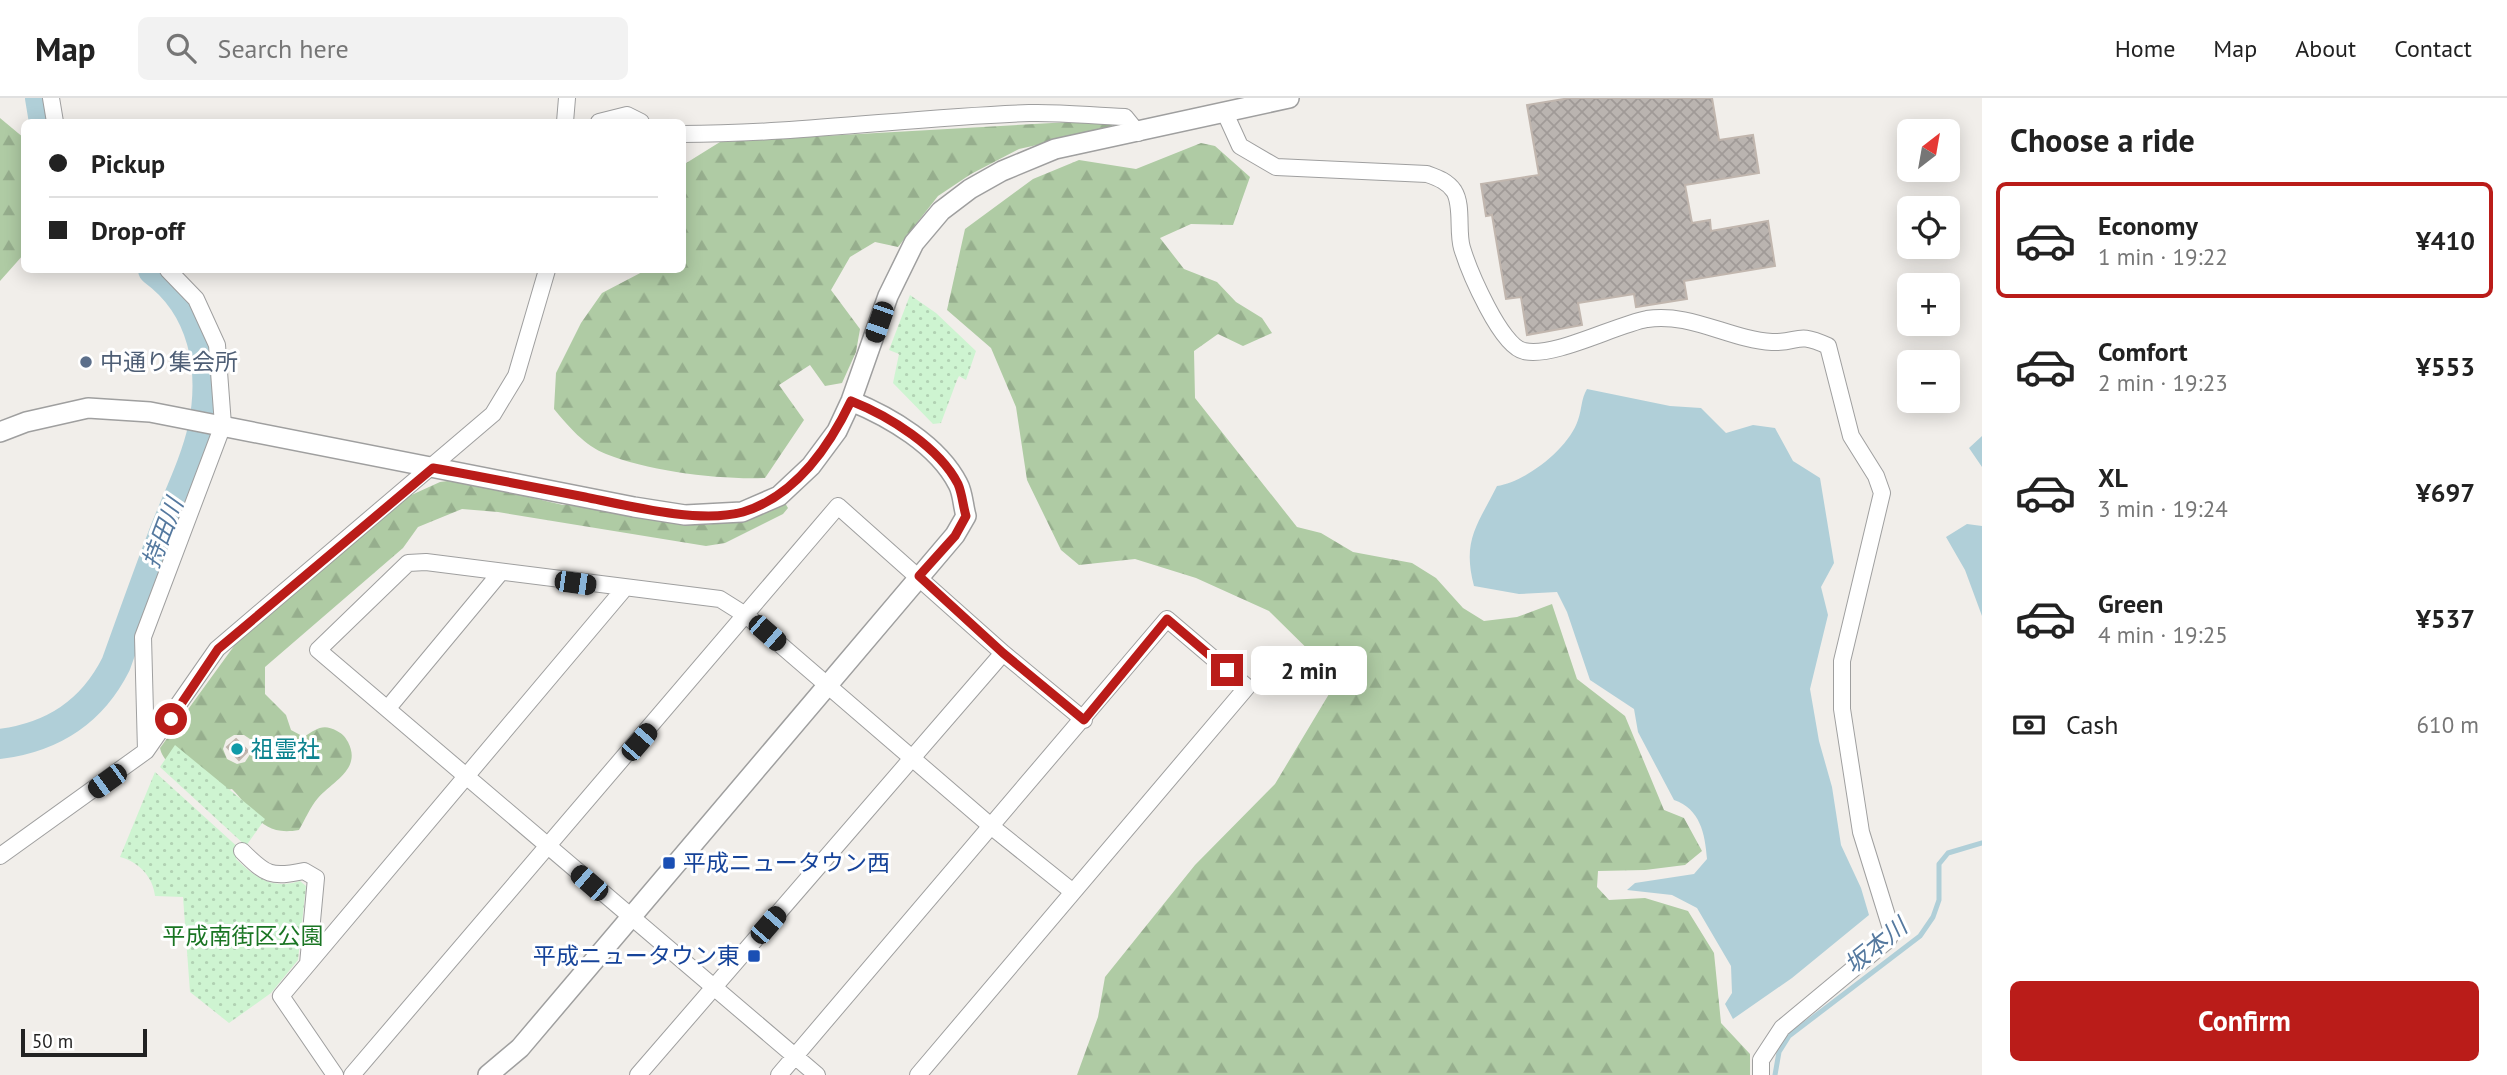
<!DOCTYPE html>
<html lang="en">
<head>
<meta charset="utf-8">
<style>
	:root { --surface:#fff; --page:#f2f2f2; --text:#222; --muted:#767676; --line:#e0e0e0; --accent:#ba1c19 }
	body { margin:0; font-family:"PT Sans","Noto Sans JP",sans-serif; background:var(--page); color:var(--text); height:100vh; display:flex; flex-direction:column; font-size:26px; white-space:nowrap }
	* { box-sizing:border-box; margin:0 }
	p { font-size:23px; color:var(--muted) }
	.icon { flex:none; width:38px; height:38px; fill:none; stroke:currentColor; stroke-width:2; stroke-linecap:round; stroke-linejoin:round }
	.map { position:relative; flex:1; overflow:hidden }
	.panel { display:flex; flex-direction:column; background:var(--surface); width:525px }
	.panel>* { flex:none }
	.banner { position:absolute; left:21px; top:21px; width:665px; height:154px; border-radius:10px; box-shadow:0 4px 18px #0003; display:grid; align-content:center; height:154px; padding:0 28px; background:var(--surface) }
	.needle { width:46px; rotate:31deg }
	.buttons { position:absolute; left:1897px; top:21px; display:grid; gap:14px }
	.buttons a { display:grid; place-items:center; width:63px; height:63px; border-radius:10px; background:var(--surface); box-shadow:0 4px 18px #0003; font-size:35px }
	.scale { position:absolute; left:21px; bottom:18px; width:126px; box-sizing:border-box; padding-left:7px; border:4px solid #222; border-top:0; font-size:19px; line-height:24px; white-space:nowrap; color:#222; -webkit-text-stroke:5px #fff; paint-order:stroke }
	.end { position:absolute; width:32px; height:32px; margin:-16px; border:9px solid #ba1c19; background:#fff; box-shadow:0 0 0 4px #fff }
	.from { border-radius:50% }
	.bubble { position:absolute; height:49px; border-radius:10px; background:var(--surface); box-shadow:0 4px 18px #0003; font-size:23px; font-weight:800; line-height:49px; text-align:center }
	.car { position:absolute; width:21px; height:42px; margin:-21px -10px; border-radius:9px; box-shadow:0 0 5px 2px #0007; background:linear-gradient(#222 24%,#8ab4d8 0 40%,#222 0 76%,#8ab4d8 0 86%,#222 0) }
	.banner b { display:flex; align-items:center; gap:24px; height:66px; font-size:26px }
	.banner b+b { border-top:2px solid var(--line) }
	.banner i { width:18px; height:18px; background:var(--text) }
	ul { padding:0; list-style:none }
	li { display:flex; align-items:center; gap:21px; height:116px; margin:0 14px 10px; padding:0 14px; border:4px solid transparent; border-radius:10px }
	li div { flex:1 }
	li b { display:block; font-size:26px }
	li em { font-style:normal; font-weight:800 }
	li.on { border-color:var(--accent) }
	li>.icon { width:63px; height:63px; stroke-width:1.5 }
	h2 { padding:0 28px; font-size:32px; line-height:84px }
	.pay { display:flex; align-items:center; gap:18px; height:77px; padding:0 28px; font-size:26px }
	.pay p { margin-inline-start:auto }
	.button { display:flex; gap:14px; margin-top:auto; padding:14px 28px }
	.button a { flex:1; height:80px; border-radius:10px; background:var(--accent); color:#fff; font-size:28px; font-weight:800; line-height:80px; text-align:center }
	header { display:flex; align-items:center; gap:42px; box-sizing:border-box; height:98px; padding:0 35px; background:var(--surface); border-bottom:2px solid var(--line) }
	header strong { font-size:33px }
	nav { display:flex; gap:38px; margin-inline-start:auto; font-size:24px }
	.search { width:490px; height:63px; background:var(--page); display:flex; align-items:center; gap:18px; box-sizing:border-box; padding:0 24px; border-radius:10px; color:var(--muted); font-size:26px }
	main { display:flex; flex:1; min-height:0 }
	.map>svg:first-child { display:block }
	.forest { fill:url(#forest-firs); fill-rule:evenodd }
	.park { fill:url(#park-dots) }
	.water { fill:#b0cfd8 }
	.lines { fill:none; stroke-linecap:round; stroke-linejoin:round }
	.stream { stroke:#b0cfd8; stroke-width:5 }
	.river { stroke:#b0cfd8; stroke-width:30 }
	.building { fill:url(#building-cross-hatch); stroke:#c1b6ae; stroke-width:2 }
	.minor-casing { stroke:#9f9f9f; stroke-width:18 }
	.tertiary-casing { stroke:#9f9f9f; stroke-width:22 }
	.minor { stroke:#fff; stroke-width:16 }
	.tertiary { stroke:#fff; stroke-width:19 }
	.route { stroke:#ba1c19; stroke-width:9 }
	.service-dot { fill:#5c6f8a; stroke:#fff; stroke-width:2.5 }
	.culture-dot { fill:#0f9aa8; stroke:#fff; stroke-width:2.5 }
	.transit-dot { fill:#1a4fb4; stroke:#fff; stroke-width:2.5 }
	.labels { text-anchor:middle; stroke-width:6; stroke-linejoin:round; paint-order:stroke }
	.service-label { font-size:23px; fill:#4e5e75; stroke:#fff; text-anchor:start }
	.culture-label { font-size:23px; fill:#0d838f; stroke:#fff; text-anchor:start }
	.transit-label { font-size:23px; fill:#164399; stroke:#fff; text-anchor:start }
	.park-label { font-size:23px; fill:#1a7523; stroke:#fff }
	.water-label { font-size:24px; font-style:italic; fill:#55799f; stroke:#fff }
</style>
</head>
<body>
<header>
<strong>Map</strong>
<div class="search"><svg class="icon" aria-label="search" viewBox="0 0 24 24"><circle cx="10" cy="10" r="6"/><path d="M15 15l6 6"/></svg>Search here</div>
<nav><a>Home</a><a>Map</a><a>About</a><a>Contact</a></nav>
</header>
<main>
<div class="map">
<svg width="1982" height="977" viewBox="0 0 1982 977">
	<defs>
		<pattern id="forest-firs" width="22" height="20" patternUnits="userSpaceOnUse" patternTransform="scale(1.75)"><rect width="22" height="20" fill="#afcba4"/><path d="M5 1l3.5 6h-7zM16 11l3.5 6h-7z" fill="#96ae8d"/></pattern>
		<pattern id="park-dots" width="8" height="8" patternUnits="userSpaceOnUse" patternTransform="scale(1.75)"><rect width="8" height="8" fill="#cef4d1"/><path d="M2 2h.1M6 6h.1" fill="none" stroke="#b1d1b3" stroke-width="1.8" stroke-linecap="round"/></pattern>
		<pattern id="building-cross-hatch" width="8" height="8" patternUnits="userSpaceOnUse" patternTransform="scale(1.75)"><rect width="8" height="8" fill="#bab4b0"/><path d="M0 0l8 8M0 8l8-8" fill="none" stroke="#a09a97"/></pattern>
	</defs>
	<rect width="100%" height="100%" fill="#f1eeea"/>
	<path class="forest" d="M0 20 24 40V156L0 183Z
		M1088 23 1111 24 1113 30 1019 51 971 76 938 98 898 149 875 144 850 159 831 192 860 231 856 254 842 285 825 288 810 267 779 287 804 322 765 380C720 382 648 373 606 356 585 348 568 328 554 311L556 275 581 225 602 195 646 172H682L683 67 720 44Z
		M1201 45 1215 48 1250 79 1233 127 1191 126 1160 140 1184 171 1217 184 1236 204 1262 220 1272 235 1243 248 1218 236 1194 253 1195 300 1297 429 1321 435 1353 454 1412 465 1436 480 1463 510 1484 523 1517 519 1552 506 1577 581 1625 618 1664 712 1684 720 1702 753 1685 767 1645 772 1598 773 1597 789 1609 802 1645 800 1688 813 1714 855 1721 925 1750 956V977H1077L1098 919 1105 879 1195 767 1275 686 1338 581 1269 513 1196 480 1135 461 1079 467 1061 452 1027 382 1016 309 991 250 947 212 965 131 1033 81 1079 62 1136 71Z
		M455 382 563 407 583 405 707 427 745 420 779 405H785L788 410 783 416 725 445 706 448 498 414 462 411 418 429 403 450 265 569V596L286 617 291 632 304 639C316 631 323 625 337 633 343 636 345 639 348 644 362 671 333 683 318 700 310 709 305 722 299 732 260 739 255 714 232 691L219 693C201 683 164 672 160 650L242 537 407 399 440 384ZM234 637H244L253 643 254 650 245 664 237 666 227 661 223 651 226 642Z"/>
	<path class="park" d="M910 197 936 215 976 253 966 282 959 278 957 282 941 325 933 326 893 285 899 256 889 252Z
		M175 647 265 721 246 748 160 669Z
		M155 674 241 752 236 761C256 780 272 792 300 783L306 788 298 862 271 895 229 925 190 894 183 799 155 798C153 779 139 764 120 759Z"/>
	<path class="water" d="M1587 291 1670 308 1701 310 1726 335 1753 327 1775 330 1793 363 1820 380 1834 465 1821 489 1828 517 1810 591 1819 643 1832 689 1841 747 1861 790 1869 817 1792 880 1733 921 1725 906 1732 895 1731 868 1697 810 1672 797 1627 792 1635 785 1694 776 1707 761C1705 735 1700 711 1674 702L1638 634 1634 611 1590 582 1567 514 1557 494 1519 496 1474 488C1462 442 1477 428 1497 388 1526 384 1569 350 1578 322 1582 311 1581 301 1587 291Z
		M1982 338V369L1969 350Z
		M1967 426 1982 428V518L1965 472 1946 439Z"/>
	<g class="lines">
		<path class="stream" d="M1775 977 1779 954 1789 938 1920 838 1933 819 1939 802V766L1948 755 1982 745"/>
		<path class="river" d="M40 0 44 24
			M0 646C53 639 92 614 116 566 131 524 146 482 162 440 175 405 195 367 203 330 215 271 204 209 153 172"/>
	</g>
	<path class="building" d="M1570 0H1712L1719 42 1753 37 1759 75 1685 87 1692 125 1710 122 1711 133 1768 123 1775 168 1684 183 1687 201 1636 209 1634 196 1578 205 1582 227 1527 237 1521 199 1506 201 1492 117 1486 118 1481 86 1539 77 1527 7Z
		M236 641 248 653 239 662 227 649Z"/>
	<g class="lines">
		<defs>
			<path id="minor" d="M51 0 55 24
				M1225 15 1240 48 1276 69 1427 76C1438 80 1447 83 1454 93 1463 107 1457 134 1462 150 1469 173 1501 249 1524 253 1554 260 1615 227 1647 221 1690 214 1731 242 1772 244 1801 245 1795 233 1828 248L1851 338 1876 378 1882 395 1842 563V611L1861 734 1892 834 1888 842 1782 930 1761 962V977
				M565 24 567 0
				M599 24 627 17 641 24
				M682 36C799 36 913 19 1029 15 1061 14 1093 18 1125 19L1138 35
				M388 610 501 474
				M146 653 143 539 223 327 217 247 196 201 168 172
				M242 753C266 777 271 780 304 773L316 780 308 866
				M0 758 146 653 217 551 493 316 516 278 547 172
				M335 977 281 898 624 491
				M352 977 838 408 1003 555 1084 622
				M638 977 1003 555
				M779 977 1167 521 1247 589 918 977
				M817 977 318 552 408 465 426 464 720 501 747 518 992 729 1073 794"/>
			<path id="tertiary" d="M0 334 26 324 88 310 150 314 634 409 685 417 742 414 779 398 811 368 837 333 851 303 888 198 914 145 941 113 970 91 1002 73 1055 51 1289 0
				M488 977 520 950 955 437 966 418C963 408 963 395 958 386 938 347 890 319 851 303"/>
		</defs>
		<use href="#minor" class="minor-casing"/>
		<use href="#tertiary" class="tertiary-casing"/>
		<use href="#minor" class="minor"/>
		<use href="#tertiary" class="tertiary"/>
	</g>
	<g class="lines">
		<path class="route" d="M171 621 218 551 433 370C483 379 534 389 585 399 629 408 700 426 743 414 796 398 829 349 851 303 889 318 939 349 958 386 962 395 963 408 966 418L955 438 919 478 1003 555 1084 622 1167 521 1227 572"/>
	</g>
	<circle class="service-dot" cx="86" cy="264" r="7"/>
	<circle class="culture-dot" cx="237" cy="651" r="7"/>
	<g class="transit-dot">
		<rect x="662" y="758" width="14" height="14" rx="3.5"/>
		<rect x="747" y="851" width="14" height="14" rx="3.5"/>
	</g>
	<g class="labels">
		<g class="service-label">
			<text x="100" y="272">中通り集会所</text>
		</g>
		<g class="culture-label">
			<text x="251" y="659">祖霊社</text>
		</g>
		<g class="transit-label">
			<text x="683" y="773">平成ニュータウン西</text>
			<text x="740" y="866" text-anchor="end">平成ニュータウン東</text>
		</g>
		<g class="park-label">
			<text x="243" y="846">平成南街区公園</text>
		</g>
		<g class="water-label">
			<text transform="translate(163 435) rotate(-69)" y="8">持田川</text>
			<text transform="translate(1876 848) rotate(-39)" y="8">坂本川</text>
		</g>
	</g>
</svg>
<div class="buttons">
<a><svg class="needle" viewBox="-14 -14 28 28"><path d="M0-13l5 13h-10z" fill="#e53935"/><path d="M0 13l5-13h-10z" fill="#767676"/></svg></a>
<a><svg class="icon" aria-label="locate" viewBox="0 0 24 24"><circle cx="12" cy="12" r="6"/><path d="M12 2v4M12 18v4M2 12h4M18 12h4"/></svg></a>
<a>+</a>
<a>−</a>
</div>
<div class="scale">50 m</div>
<i class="end from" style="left:171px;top:621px"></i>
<i class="end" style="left:1227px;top:572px"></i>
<div class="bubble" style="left:1251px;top:548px;width:116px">2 min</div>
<i class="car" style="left:879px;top:224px;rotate:199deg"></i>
<i class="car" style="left:575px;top:485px;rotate:98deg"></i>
<i class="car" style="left:767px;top:535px;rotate:131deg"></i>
<i class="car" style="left:639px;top:644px;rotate:41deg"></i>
<i class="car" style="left:107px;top:683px;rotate:234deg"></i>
<i class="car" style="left:589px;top:785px;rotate:311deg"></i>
<i class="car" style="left:768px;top:827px;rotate:41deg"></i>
<div class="banner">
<b><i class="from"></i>Pickup</b>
<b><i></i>Drop-off</b>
</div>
</div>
<section class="panel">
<h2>Choose a ride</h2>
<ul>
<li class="on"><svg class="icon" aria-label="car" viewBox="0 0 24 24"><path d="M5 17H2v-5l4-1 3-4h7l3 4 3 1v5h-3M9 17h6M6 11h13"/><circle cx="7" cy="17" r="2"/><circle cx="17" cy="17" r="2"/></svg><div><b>Economy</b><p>1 min · 19:22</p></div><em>¥410</em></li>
<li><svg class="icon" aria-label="car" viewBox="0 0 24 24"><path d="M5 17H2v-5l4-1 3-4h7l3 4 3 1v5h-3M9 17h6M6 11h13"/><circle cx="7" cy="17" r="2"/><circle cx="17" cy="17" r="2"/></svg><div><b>Comfort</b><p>2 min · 19:23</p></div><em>¥553</em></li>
<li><svg class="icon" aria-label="car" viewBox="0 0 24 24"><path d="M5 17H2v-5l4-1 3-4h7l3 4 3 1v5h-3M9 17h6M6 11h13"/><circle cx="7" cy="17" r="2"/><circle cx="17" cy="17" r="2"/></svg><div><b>XL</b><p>3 min · 19:24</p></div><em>¥697</em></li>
<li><svg class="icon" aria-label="car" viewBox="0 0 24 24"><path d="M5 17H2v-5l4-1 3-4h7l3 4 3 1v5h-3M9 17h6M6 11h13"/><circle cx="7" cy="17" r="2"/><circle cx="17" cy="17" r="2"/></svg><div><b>Green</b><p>4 min · 19:25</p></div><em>¥537</em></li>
</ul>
<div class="pay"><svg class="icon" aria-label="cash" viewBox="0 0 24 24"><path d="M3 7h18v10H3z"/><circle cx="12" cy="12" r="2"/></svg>Cash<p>610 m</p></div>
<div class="button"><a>Confirm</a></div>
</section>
</main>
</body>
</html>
